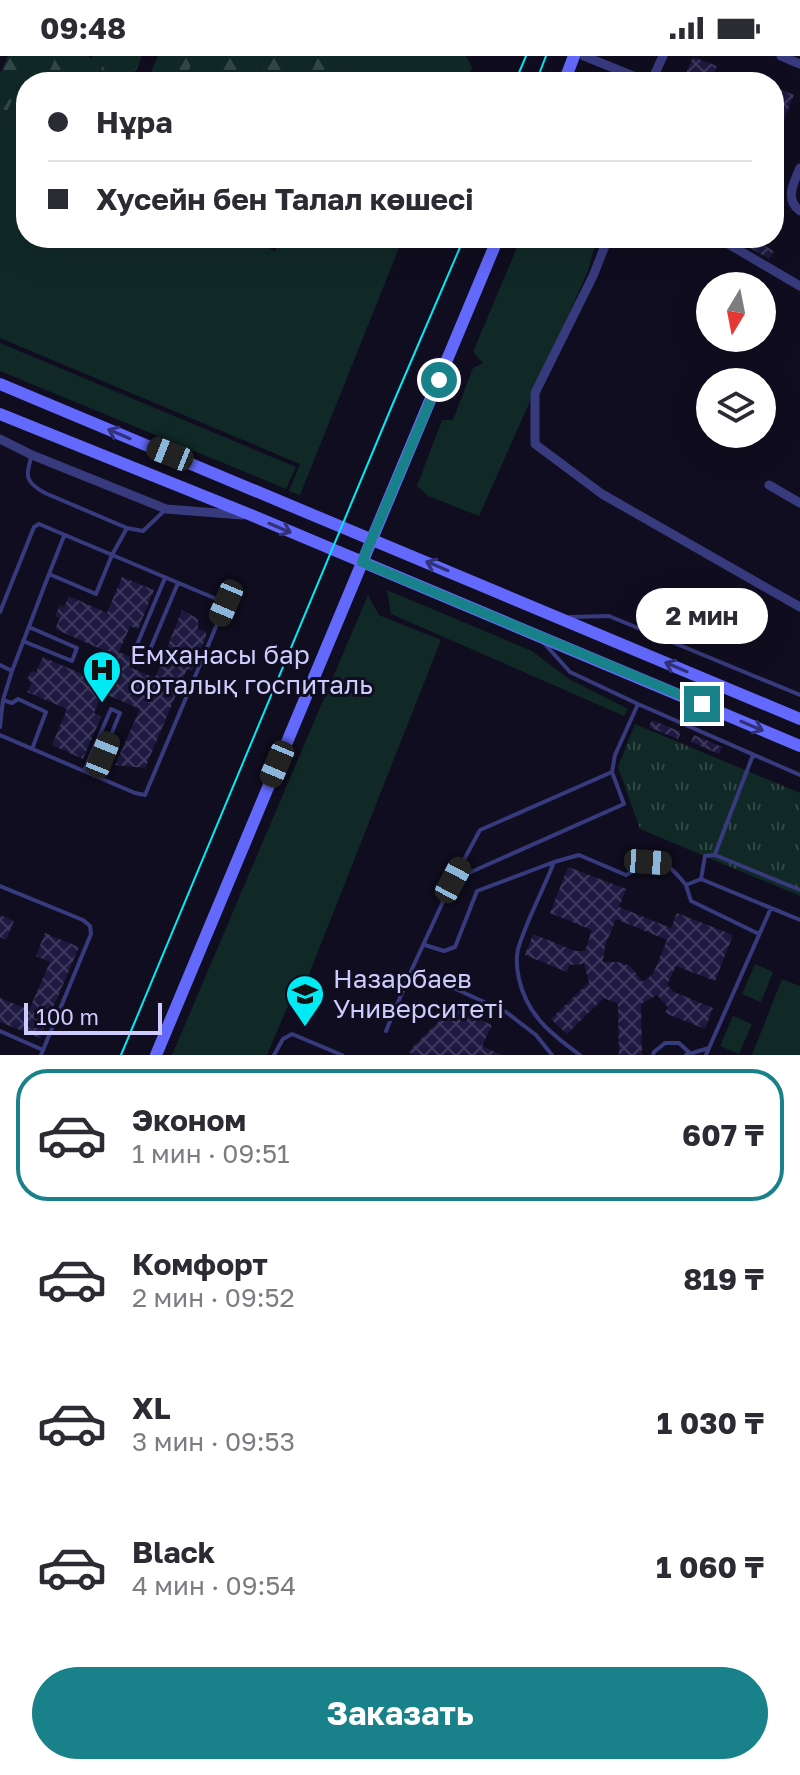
<!DOCTYPE html>
<html lang="ru">
<head>
<meta charset="utf-8">
<style>
	:root { --surface:#fff; --page:#f2f2f3; --text:#2b2b33; --muted:#7c7c81; --line:#e1e1e2; --accent:#19818a }
	body { margin:0; font-family:"Golos Text",sans-serif; background:var(--page); color:var(--text); height:100vh; display:flex; flex-direction:column; font-size:30px; white-space:nowrap }
	* { box-sizing:border-box; margin:0 }
	p { font-size:26px; color:var(--muted) }
	.icon { flex:none; width:44px; height:44px; fill:none; stroke:currentColor; stroke-width:2; stroke-linecap:round; stroke-linejoin:round }
	.map { position:relative; height:999px; overflow:hidden }
	.panel { display:flex; flex-direction:column; background:var(--surface); flex:1 }
	.panel>* { flex:none }
	.banner { position:absolute; left:16px; top:16px; width:768px; height:176px; border-radius:32px; box-shadow:0 8px 32px #0002; display:grid; align-content:center; height:176px; padding:0 32px; background:var(--surface) }
	.needle { width:52px; rotate:190deg }
	.tools { position:absolute; left:696px; top:216px; display:grid; gap:16px }
	.tools a { display:grid; place-items:center; width:80px; height:80px; border-radius:50%; background:var(--surface); box-shadow:0 8px 32px #0002; font-size:40px }
	.scale { position:absolute; left:24px; bottom:20px; width:138px; box-sizing:border-box; padding-left:8px; border:4px solid #cecbfe; border-top:0; font-size:22px; line-height:28px; white-space:nowrap; color:#cecbfe; -webkit-text-stroke:6px #0f0d1f; paint-order:stroke }
	.end { position:absolute; width:36px; height:36px; margin:-18px; border:10px solid #19818a; background:#fff; box-shadow:0 0 0 4px #fff }
	.from { border-radius:50% }
	.bubble { position:absolute; height:56px; border-radius:28px; background:var(--surface); box-shadow:0 8px 32px #0002; font-size:26px; font-weight:700; line-height:56px; text-align:center }
	.car { position:absolute; width:24px; height:48px; margin:-24px -12px; border-radius:10px; box-shadow:0 0 6px 2px #0007; background:linear-gradient(#222 24%,#8ab4d8 0 40%,#222 0 76%,#8ab4d8 0 86%,#222 0) }
	.banner b { display:flex; align-items:center; gap:28px; height:76px; font-size:30px }
	.banner b+b { border-top:2px solid var(--line) }
	.banner i { width:20px; height:20px; background:var(--text) }
	ul { padding:14px 0 0; list-style:none }
	li { display:flex; align-items:center; gap:24px; height:132px; margin:0 16px 12px; padding:0 16px; border:4px solid transparent; border-radius:32px }
	li div { flex:1 }
	li b { display:block; font-size:30px }
	li em { font-style:normal; font-weight:700 }
	li.selected { border-color:var(--accent) }
	li>.icon { width:72px; height:72px; stroke-width:1.5 }
	.cta { display:flex; gap:16px; margin-top:auto; padding:16px 32px }
	.cta a { flex:1; height:92px; border-radius:48px; background:var(--accent); color:#fff; font-size:32px; font-weight:700; line-height:92px; text-align:center }
	.status { display:flex; justify-content:space-between; align-items:center; height:56px; padding:0 40px; background:var(--surface); direction:ltr }
	.status svg { height:22px; fill:currentColor }
	.map>svg:first-child { display:block }
	.grass { fill:#102927 }
	.forest { fill:url(#forest-firs) }
	.park { fill:url(#park-tufts) }
	.building { fill:url(#building-cross-hatch); fill-rule:evenodd }
	.lines { fill:none; stroke-linecap:round; stroke-linejoin:round }
	.lane { stroke:#383a7e; stroke-width:4 }
	.street { stroke:#383a7e; stroke-width:9 }
	.secondary { stroke:#6369fd; stroke-width:12 }
	.tram { stroke:#02eaf4; stroke-width:2 }
	.oneway { stroke:#313278 }
	.route { stroke:#19818a; stroke-width:10 }
	.labels { text-anchor:middle; stroke-width:6; stroke-linejoin:round; paint-order:stroke }
	.poi-label { font-size:26px; fill:#cecbfe; stroke:#0f0d1f; text-anchor:start }
</style>
</head>
<body>
<div class="status"><b>09:48</b><svg viewBox="0 0 49 12"><path d="M0 12V9h3v3zM5 12V6h3v6zM10 12V3h3v9zM15 12V0h3v12zM26 1h20v11H26zM47 4h2v5h-2z"/></svg></div>
<div class="map">
<svg width="800" height="999" viewBox="0 0 800 999">
	<defs>
		<pattern id="forest-firs" width="22" height="20" patternUnits="userSpaceOnUse" patternTransform="scale(2)"><rect width="22" height="20" fill="#102927"/><path d="M5 1l3.5 6h-7zM16 11l3.5 6h-7z" fill="#324747"/></pattern>
		<pattern id="park-tufts" width="24" height="20" patternUnits="userSpaceOnUse" patternTransform="scale(2)"><rect width="24" height="20" fill="#102927"/><path d="M3 7l-1-3M5 7V3M7 7l1-3M15 17l-1-3M17 17v-4M19 17l1-3" fill="none" stroke="#324747"/></pattern>
		<pattern id="building-cross-hatch" width="8" height="8" patternUnits="userSpaceOnUse" patternTransform="scale(2)"><rect width="8" height="8" fill="#1e1940"/><path d="M0 0l8 8M0 8l8-8" fill="none" stroke="#3e395d"/></pattern>
	</defs>
	<rect width="100%" height="100%" fill="#0f0d1f"/>
	<path class="grass" d="M31 0H56L45 26H26V69L18 87 26 91V182H248L275 195 281 182H403L300 439 289 435 300 408 0 282V72Z
		M62 0H88L91 3 93 0H107L99 17 104 26H76Z
		M195 0H211L200 26H184Z
		M249 0H265L254 26H238Z
		M296 0H318L307 26H285Z
		M354 0H466L472 12 466 26H344Z
		M521 182H597L588 215 479 460 428 440 417 430 442 364H453L473 312 483 307 473 296Z
		M0 287 296 411 286 433 0 315Z
		M387 534 532 595 569 623 628 653 624 660 391 558Z
		M368 539 379 559 441 584 302 936 287 952 267 999H172Z
		M755 908 773 916 761 946 742 938Z
		M782 923 800 930V999H752Z
		M733 960 752 968 739 998 720 990Z"/>
	<path class="forest" d="M8 0H31L0 72V18Z
		M56 0H62L76 26H45Z
		M107 0H142L131 26H104L99 18Z
		M158 0H195L184 26H147Z
		M211 0H249L238 26H200Z
		M265 0H296L285 26H254Z
		M318 0H354L344 26H307Z"/>
	<path class="park" d="M635 668 800 737V840L640 773 618 711Z"/>
	<path class="building" d="M693 1 717 10 710 26H682Z
		M774 31 794 39 774 88Z
		M733 182H751L774 195 769 203Z
		M122 521 154 534 138 573 130 570 119 596 133 602 129 611 155 622 182 554 198 563V573L206 576V581L192 615 187 613 145 712 115 709 140 653 103 637 94 657 101 661 83 703 52 689 67 653 27 636 32 626 27 624 31 615 36 616 43 601 91 622 103 594 55 573 60 562 55 560 60 549 64 551 69 540 107 557Z
		M652 664 681 676 678 683 649 671Z
		M694 679 722 691 719 698 691 686Z
		M568 811 626 833 619 851 671 872 677 857 733 879 715 925 676 910 667 929 674 936 713 952 705 973 665 957 668 951 657 939 641 948 642 999H619L618 948 604 942 567 978 551 963 589 926 584 908 569 909 567 916 525 899 533 878 575 895H585L592 874 550 857ZM616 863 667 884 653 918 643 926 630 910 618 906H603L605 890Z
		M0 859 14 865 6 884 0 881Z
		M45 877 79 891 40 982 0 966V942L29 954 50 906 36 900Z
		M452 952 492 969 482 990 502 999H415L408 996Z"/>
	<g class="lines">
		<path class="lane" d="M32 399C25 420 25 426 45 437L127 472 143 475 165 454
			M64 480 49 518 96 538 112 499 127 472
			M165 522 136 591 149 596 178 527
			M0 556 34 471 39 468 226 547 145 739 135 737 0 679
			M570 561 609 560 800 639
			M23 585 72 605 77 592 29 571
			M544 587 570 616 638 648 800 719
			M0 609 12 615
			M3 644 12 647 18 643 46 656 32 693
			M0 671 3 644 12 615 49 518
			M84 715 111 653 120 657 94 720
			M612 716 624 748 453 824 480 774 612 716 615 699 638 648
			M715 798 753 699
			M686 829 691 845 759 878
			M0 830 83 864 90 870 91 878 41 999
			M800 834 715 799 705 800 701 823 800 864
			M425 889 444 895 455 891 477 835 554 806
			M412 913 506 956 536 979 552 999
			M0 975 43 994
			M386 975 412 913 453 824
			M274 999 283 983 292 978 342 999
			M580 999C551 978 527 959 519 923 517 914 516 902 518 893 527 863 543 835 554 806L579 799 626 819C633 816 641 808 648 806 665 802 676 817 686 829L701 823
			M653 999 654 996 665 987H679L692 999
			M686 999 709 992 771 852
			M706 999 709 992"/>
		<path class="street" d="M584 0 648 26
			M781 0 800 8
			M651 26 663 0
			M800 112C794 126 784 143 800 155
			M608 182 593 220 535 337V388L602 438 800 551
			M718 182 800 230
			M0 383 32 399 166 453 242 459
			M769 429 800 447"/>
		<path class="secondary" d="M564 26 574 0
			M0 328 800 663
			M0 358 251 459 800 690
			M156 999 498 182"/>
		<path class="tram" d="M515 26 526 0
			M536 26 546 0
			M121 999 394 345 464 182"/>
	</g>
	<defs><path id="oneway-shaft" d="M-6 0H5M1.5-3L5.5 0L1.5 3" fill="none" stroke-width="1.6" stroke-linecap="round" stroke-linejoin="round" transform="scale(2)"/></defs>
	<g class="oneway">
		<use href="#oneway-shaft" transform="translate(119 378) rotate(-157)"/>
		<use href="#oneway-shaft" transform="translate(280 472) rotate(23)"/>
		<use href="#oneway-shaft" transform="translate(437 510) rotate(-157)"/>
		<use href="#oneway-shaft" transform="translate(676 611) rotate(-157)"/>
		<use href="#oneway-shaft" transform="translate(752 670) rotate(23)"/>
	</g>
	<g class="lines">
		<path class="route" d="M439 324 362 506 702 648"/>
	</g>
	<defs>
		<symbol id="hospital-pin" viewBox="-11 -11 22 30"><path d="M0 17L-7.5 6A9.5 9.5 0 1 1 7.5 6Z" fill="#02eaf4" stroke="#0f0d1f"/><path d="M-5-5h3v3.5h4V-5h3V5h-3V1.5h-4V5h-3Z" fill="#111"/></symbol>
		<symbol id="university-pin" viewBox="-11 -11 22 30"><path d="M0 17L-7.5 6A9.5 9.5 0 1 1 7.5 6Z" fill="#02eaf4" stroke="#0f0d1f"/><path d="M0-5L7-2L0 1L-7-2ZM-4 1L0 2.5L4 1V4Q0 6-4 4Z" fill="#111"/></symbol>
	</defs>
	<g fill-rule="evenodd">
		<use href="#hospital-pin" x="80" y="592" width="44" height="60"/>
		<use href="#university-pin" x="283" y="916" width="44" height="60"/>
	</g>
	<g class="labels">
		<g class="poi-label">
			<text x="130" y="608">Емханасы бар<tspan x="130" dy="30">орталық госпиталь</tspan></text>
			<text x="333" y="932">Назарбаев<tspan x="333" dy="30">Университеті</tspan></text>
		</g>
	</g>
</svg>
<div class="tools">
<a><svg class="needle" viewBox="-14 -14 28 28"><path d="M0-13l5 13h-10z" fill="#e53935"/><path d="M0 13l5-13h-10z" fill="#7c7c81"/></svg></a>
<a><svg class="icon" aria-label="layers" viewBox="0 0 24 24"><path d="M12 4l9 5-9 5-9-5zM3 14l9 5 9-5"/></svg></a>
</div>
<div class="scale">100 m</div>
<i class="end from" style="left:439px;top:324px"></i>
<i class="end" style="left:702px;top:648px"></i>
<div class="bubble" style="left:636px;top:532px;width:132px">2 мин</div>
<i class="car" style="left:170px;top:398px;rotate:292deg"></i>
<i class="car" style="left:226px;top:547px;rotate:203deg"></i>
<i class="car" style="left:103px;top:699px;rotate:22deg"></i>
<i class="car" style="left:277px;top:708px;rotate:203deg"></i>
<i class="car" style="left:648px;top:806px;rotate:94deg"></i>
<i class="car" style="left:453px;top:824px;rotate:28deg"></i>
<div class="banner">
<b><i class="from"></i>Нұра</b>
<b><i></i>Хусейн бен Талал көшесі</b>
</div>
</div>
<section class="panel">
<ul>
<li class="selected"><svg class="icon" aria-label="car" viewBox="0 0 24 24"><path d="M5 17H2v-5l4-1 3-4h7l3 4 3 1v5h-3M9 17h6M6 11h13"/><circle cx="7" cy="17" r="2"/><circle cx="17" cy="17" r="2"/></svg><div><b>Эконом</b><p>1 мин · 09:51</p></div><em>607 ₸</em></li>
<li><svg class="icon" aria-label="car" viewBox="0 0 24 24"><path d="M5 17H2v-5l4-1 3-4h7l3 4 3 1v5h-3M9 17h6M6 11h13"/><circle cx="7" cy="17" r="2"/><circle cx="17" cy="17" r="2"/></svg><div><b>Комфорт</b><p>2 мин · 09:52</p></div><em>819 ₸</em></li>
<li><svg class="icon" aria-label="car" viewBox="0 0 24 24"><path d="M5 17H2v-5l4-1 3-4h7l3 4 3 1v5h-3M9 17h6M6 11h13"/><circle cx="7" cy="17" r="2"/><circle cx="17" cy="17" r="2"/></svg><div><b>XL</b><p>3 мин · 09:53</p></div><em>1 030 ₸</em></li>
<li><svg class="icon" aria-label="car" viewBox="0 0 24 24"><path d="M5 17H2v-5l4-1 3-4h7l3 4 3 1v5h-3M9 17h6M6 11h13"/><circle cx="7" cy="17" r="2"/><circle cx="17" cy="17" r="2"/></svg><div><b>Black</b><p>4 мин · 09:54</p></div><em>1 060 ₸</em></li>
</ul>
<div class="cta"><a>Заказать</a></div>
</section>
</body>
</html>
